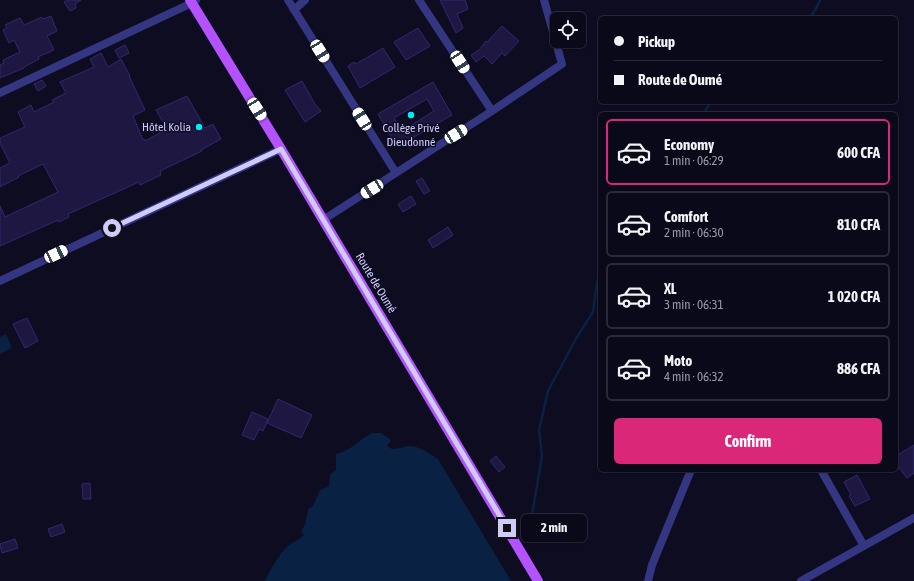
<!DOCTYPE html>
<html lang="en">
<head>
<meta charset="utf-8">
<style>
	:root { --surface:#0a0919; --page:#181726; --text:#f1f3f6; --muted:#999aa2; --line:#2a2a38; --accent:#db2777 }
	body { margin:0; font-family:"Asap Condensed",sans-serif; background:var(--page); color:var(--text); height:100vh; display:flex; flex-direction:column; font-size:15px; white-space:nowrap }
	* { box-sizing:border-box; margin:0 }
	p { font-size:13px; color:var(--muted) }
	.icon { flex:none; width:22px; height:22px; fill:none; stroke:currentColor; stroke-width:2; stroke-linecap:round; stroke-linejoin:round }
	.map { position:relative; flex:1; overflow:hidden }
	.panel { position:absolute; left:598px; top:112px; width:300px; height:360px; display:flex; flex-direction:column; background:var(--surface); border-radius:6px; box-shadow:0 1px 3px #0004,0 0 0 1px var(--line) }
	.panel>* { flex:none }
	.banner { position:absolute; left:598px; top:16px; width:300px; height:88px; border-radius:6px; box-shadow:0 1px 3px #0004,0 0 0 1px var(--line); display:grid; align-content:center; height:88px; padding:0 16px; background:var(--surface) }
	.tools { position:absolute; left:550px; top:12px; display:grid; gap:8px }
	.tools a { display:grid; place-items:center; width:36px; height:36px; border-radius:6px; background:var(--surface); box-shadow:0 1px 3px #0004,0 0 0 1px var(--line); font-size:20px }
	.end { position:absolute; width:18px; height:18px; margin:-9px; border:5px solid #cecbff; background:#111; box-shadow:0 0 0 2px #111 }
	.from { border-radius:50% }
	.bubble { position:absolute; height:28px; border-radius:6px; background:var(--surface); box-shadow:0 1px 3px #0004,0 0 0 1px var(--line); font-size:13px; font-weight:700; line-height:28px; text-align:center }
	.car { position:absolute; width:12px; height:24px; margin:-12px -6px; border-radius:5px; box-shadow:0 0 3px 1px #0007; background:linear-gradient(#fff 24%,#345 0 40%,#fff 0 76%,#345 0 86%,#fff 0) }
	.banner b { display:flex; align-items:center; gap:14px; height:38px; font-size:15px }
	.banner b+b { border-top:1px solid var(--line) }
	.banner i { width:10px; height:10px; background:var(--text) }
	ul { padding:7px 0 0; list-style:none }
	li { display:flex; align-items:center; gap:12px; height:66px; margin:0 8px 6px; padding:0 8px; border:2px solid var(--line); border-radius:6px }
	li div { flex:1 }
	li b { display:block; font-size:15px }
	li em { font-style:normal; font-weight:700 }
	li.on { border-color:var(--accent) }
	li>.icon { width:36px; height:36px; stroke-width:1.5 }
	.primary-button { display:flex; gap:8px; margin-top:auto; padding:8px 16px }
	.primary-button a { flex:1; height:46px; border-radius:6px; background:var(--accent); color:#fff; font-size:16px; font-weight:700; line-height:46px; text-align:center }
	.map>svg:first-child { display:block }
	.water { fill:#092143 }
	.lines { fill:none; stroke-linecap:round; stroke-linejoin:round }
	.stream { stroke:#092143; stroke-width:2.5 }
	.building { fill:#1d1742; stroke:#312870; fill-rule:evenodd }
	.minor { stroke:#343682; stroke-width:8 }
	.major { stroke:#b452ff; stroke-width:10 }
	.route { stroke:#cecbff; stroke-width:5 }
	.poi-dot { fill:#00edf6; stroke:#0e0c21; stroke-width:1.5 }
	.labels { text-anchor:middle; stroke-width:3; stroke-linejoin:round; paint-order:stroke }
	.poi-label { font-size:12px; fill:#cecbff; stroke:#0e0c21; text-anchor:end }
	.street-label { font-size:12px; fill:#cecbff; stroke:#0e0c21 }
</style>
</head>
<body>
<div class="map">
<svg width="914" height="581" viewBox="0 0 914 581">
	<rect width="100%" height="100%" fill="#0e0c21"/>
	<path class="water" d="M6 334 12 348 0 354V337Z
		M372 433H381L391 440 387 446 392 449C398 449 403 447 408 446 419 445 430 454 438 459L511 581H265C271 569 278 555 288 546 293 542 299 540 304 535L301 531 305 525 308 509 313 506 320 490 329 486 330 475 336 470V454C350 451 359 440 372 433Z"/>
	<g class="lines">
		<path class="stream" d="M808 18C814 14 817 7 820 0
			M703 114 711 102
			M532 515 542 456 539 430 548 391 577 337 593 312 597 282 600 275"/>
	</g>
	<path class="building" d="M68 0H81L75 4 76 8 70 11 64 2Z
		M440 0H465L468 9 457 14 463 28 456 33Z
		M51 16 57 31 47 36 54 50 38 57 39 59 24 67V68L0 78V65L4 63 3 60 20 52 14 40 9 43 3 30 7 28 5 25 20 18 24 25 42 17 43 19Z
		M502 26 519 41 505 56 502 53 492 64 484 56 476 62 471 55 479 50 486 41 487 42Z
		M418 28 430 46 406 60 394 42Z
		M125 45 129 53 119 58 115 50Z
		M383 48 395 67 360 88 348 66 354 62 356 64Z
		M101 53 108 67 121 59 130 76H129L145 110 133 116 143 140 144 139 145 141 167 129 156 110 187 96 205 128 213 124 221 139 201 150 202 151 160 171 161 175 140 185 139 182 68 214 69 217 59 222 58 220 0 246V206L5 217 58 192 43 164 18 176 19 177 0 187V168L10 163 0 143V138L25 127 18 112 31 105 34 112 54 102 52 100 66 93 60 82 94 67 90 59Z
		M42 80 46 86 38 91 34 84Z
		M302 81 315 104 321 111 305 122 285 90Z
		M433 82 452 115 397 147 378 114ZM427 99 434 111 402 131 394 118Z
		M422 178 430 191 424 194 416 181Z
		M411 196 416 204 403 212 398 204Z
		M448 227 453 235 433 248 428 240Z
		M27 318 38 341 25 348 13 324Z
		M278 399 312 415 301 438 267 423Z
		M252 412 268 419 263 431 259 429 254 440 242 435Z
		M914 445V473L907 478 896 464V456Z
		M496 456 505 467 499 472 490 461Z
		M857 475 870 499 855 506 849 496 851 495 844 482Z
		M90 483 91 499H83L82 484Z
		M62 524 65 532 51 537 48 529Z
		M15 539 18 548 2 553 0 544Z"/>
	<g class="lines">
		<path class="minor" d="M288 0 396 173
			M419 0 492 111
			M294 10 305 0
			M0 93 192 3 196 0
			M323 220 492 111 562 64 544 0
			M0 281 281 149
			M821 470 864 546
			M648 581 652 565 691 470
			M801 581 914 518"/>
		<path class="major" d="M190 0 281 149 538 581"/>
	</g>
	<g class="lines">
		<path class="route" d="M112 228 281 149 507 528"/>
	</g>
	<g class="poi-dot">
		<circle cx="411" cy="115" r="4"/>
		<circle cx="199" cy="127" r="4"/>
	</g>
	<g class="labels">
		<g class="poi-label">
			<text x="191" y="131">Hôtel Kolia</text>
			<text x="411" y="132" text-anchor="middle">Collège Privé<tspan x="411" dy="14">Dieudonné</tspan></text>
		</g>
		<g class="street-label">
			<text transform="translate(376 283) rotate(59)" y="4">Route de Oumé</text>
		</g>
	</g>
</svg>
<div class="tools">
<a><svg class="icon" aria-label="locate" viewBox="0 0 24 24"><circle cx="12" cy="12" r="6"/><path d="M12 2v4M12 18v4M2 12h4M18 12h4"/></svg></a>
</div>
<i class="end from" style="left:112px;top:228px"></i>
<i class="end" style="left:507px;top:528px"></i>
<div class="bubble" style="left:521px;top:514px;width:66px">2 min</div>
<i class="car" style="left:320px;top:51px;rotate:148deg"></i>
<i class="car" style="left:460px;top:62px;rotate:147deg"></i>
<i class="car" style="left:257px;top:109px;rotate:148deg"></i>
<i class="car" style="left:362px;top:119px;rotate:328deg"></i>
<i class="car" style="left:456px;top:134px;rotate:58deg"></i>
<i class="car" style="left:372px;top:189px;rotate:238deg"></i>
<i class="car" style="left:56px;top:254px;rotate:65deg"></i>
<div class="banner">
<b><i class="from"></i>Pickup</b>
<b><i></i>Route de Oumé</b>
</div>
<section class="panel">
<ul>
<li class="on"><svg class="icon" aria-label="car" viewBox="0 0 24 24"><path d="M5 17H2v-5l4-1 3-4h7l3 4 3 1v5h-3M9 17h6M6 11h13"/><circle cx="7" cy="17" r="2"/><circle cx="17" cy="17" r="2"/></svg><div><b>Economy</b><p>1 min · 06:29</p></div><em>600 CFA</em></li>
<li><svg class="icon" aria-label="car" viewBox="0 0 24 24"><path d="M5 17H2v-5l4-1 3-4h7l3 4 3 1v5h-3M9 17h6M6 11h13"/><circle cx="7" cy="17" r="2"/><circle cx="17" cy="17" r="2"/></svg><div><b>Comfort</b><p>2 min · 06:30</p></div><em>810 CFA</em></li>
<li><svg class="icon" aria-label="car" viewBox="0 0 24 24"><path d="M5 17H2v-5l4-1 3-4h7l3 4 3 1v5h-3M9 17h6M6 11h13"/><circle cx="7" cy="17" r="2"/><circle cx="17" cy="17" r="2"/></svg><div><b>XL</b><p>3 min · 06:31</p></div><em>1 020 CFA</em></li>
<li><svg class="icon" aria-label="car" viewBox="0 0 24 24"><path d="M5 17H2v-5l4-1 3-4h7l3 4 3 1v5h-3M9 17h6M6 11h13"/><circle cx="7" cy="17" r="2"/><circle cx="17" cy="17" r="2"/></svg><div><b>Moto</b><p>4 min · 06:32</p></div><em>886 CFA</em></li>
</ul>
<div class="primary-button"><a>Confirm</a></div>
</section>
</div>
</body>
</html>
